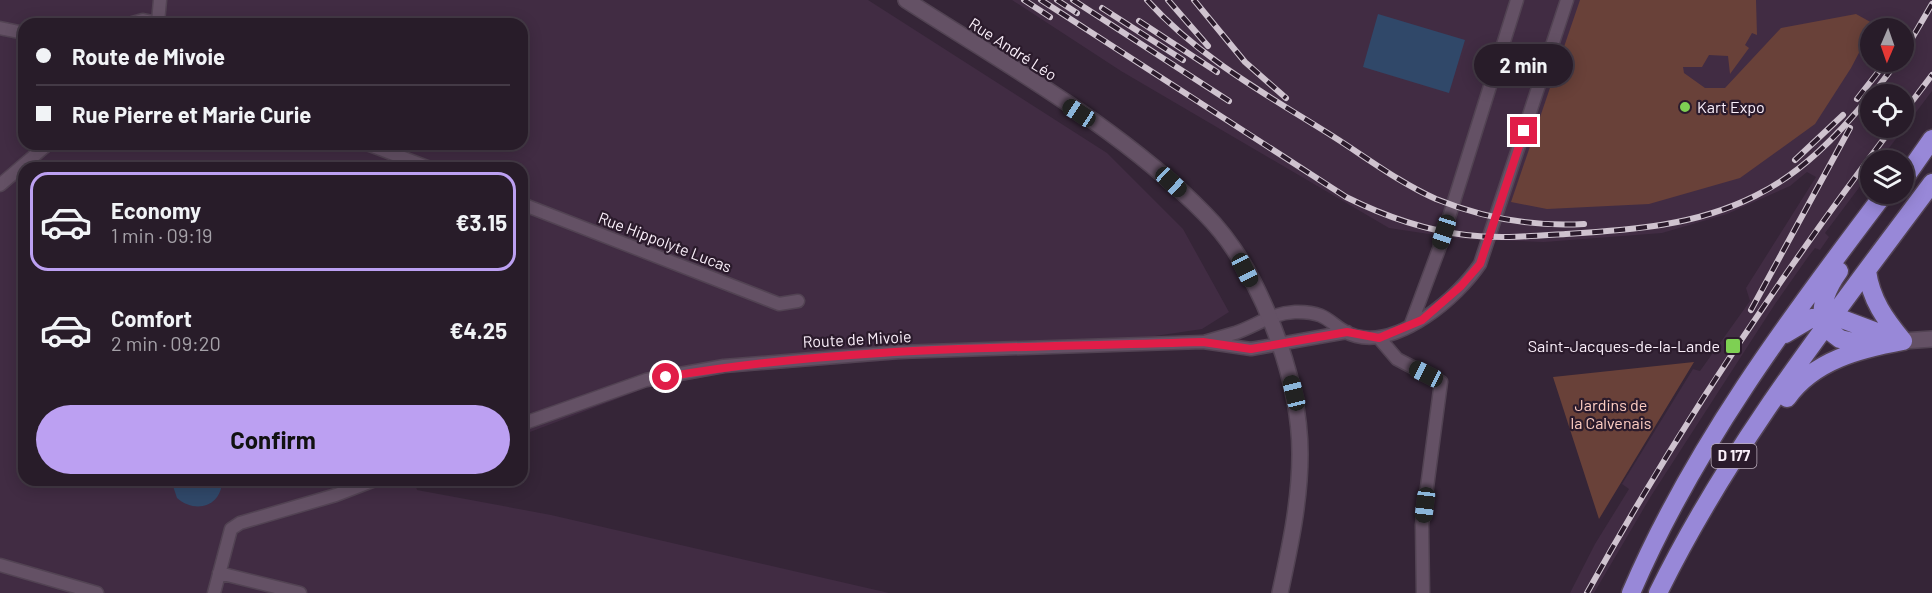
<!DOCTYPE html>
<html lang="en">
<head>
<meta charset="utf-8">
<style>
	:root { --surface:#281c29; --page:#342935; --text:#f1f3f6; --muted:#a5a1a8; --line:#443a46; --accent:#bca0f2 }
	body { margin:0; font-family:Barlow,sans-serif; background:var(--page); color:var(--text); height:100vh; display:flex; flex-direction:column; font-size:22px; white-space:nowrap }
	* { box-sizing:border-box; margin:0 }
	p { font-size:20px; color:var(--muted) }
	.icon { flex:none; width:33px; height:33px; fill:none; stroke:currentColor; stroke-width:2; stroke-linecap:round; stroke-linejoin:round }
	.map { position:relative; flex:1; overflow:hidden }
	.panel { position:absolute; left:18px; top:162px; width:510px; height:324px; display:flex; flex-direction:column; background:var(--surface); border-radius:18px; box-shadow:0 3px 15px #0003,0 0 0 2px var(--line) }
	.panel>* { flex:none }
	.top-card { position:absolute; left:18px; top:18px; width:510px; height:132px; border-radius:18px; box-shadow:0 3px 15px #0003,0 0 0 2px var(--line); display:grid; align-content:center; height:132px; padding:0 18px; background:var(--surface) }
	.needle { width:39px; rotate:182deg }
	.buttons { position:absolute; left:1860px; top:18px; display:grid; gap:12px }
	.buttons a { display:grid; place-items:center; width:54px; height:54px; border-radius:50%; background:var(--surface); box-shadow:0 3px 15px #0003,0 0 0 2px var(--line); font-size:30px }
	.end { position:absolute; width:27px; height:27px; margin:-14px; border:8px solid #e11d48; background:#fff; box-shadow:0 0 0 3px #fff }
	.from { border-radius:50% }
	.bubble { position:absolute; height:42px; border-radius:21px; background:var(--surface); box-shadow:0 3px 15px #0003,0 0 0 2px var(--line); font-size:20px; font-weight:700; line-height:42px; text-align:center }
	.car { position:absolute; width:18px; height:36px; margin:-18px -9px; border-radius:8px; box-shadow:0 0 4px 2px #0007; background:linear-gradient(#222 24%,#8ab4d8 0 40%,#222 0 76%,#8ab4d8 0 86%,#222 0) }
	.top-card b { display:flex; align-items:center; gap:21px; height:57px; font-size:22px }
	.top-card b+b { border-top:2px solid var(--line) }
	.top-card i { width:15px; height:15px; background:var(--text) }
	ul { padding:10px 0 0; list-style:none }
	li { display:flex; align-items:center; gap:18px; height:99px; margin:0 12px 9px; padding:0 6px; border:3px solid transparent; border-radius:18px }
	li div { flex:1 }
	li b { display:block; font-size:22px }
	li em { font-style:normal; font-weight:700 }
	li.current { border-color:var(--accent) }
	li>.icon { width:54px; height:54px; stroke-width:1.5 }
	.cta { display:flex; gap:12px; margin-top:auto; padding:12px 18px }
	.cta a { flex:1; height:69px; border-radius:36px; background:var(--accent); color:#111; font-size:24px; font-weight:700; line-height:69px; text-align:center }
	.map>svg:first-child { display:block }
	.built { fill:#412c43; fill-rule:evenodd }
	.green { fill:#694139 }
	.water { fill:#304869 }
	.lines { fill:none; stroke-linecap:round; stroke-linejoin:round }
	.minor-casing { stroke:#524353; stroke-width:15 }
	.tertiary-casing { stroke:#524353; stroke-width:18 }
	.trunk-casing { stroke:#524353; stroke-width:21 }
	.minor { stroke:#645165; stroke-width:12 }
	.tertiary { stroke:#645165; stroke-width:15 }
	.trunk { stroke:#9888d8; stroke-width:18 }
	.rail-casing { stroke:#cfc3cf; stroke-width:6 }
	.rail { stroke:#2b1b2c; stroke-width:4; stroke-dasharray:11; stroke-linecap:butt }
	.route { stroke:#e11d48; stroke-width:8 }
	.poi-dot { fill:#7ed053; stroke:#2b1b2c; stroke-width:2 }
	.labels { text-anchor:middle; stroke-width:4.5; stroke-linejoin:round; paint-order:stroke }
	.shield { fill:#2b1b2c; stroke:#bcafbc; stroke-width:1.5 }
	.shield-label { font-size:15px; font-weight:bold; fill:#faeffa }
	.street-label { font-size:16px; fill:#faeffa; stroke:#2b1b2c }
	.poi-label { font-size:16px; fill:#faeffa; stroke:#2b1b2c; text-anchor:start }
	.park-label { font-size:16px; fill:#fecec3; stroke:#2b1b2c }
</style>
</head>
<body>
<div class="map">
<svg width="1932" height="593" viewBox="0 0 1932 593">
	<rect width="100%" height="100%" fill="#352537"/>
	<path class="built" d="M0 0H868L1107 153 1183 229 1229 312 1202 329 1048 352 936 357 726 373 646 388 522 435V168H24V480H414L417 490 551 515 889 593H0ZM24 24H522V144H24Z
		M1012 0H1932V91L1880 160H1870V173L1825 233 1829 237 1820 250 1815 248 1808 257 1775 304 1651 496 1594 593H1570L1595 544 1629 489 1622 484 1693 369 1700 371 1750 301 1746 288 1816 177 1807 172 1790 186 1727 214 1662 233 1544 242 1462 239 1389 228 1121 71ZM1870 28H1904V62H1870ZM1870 94H1904V128H1870Z"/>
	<path class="green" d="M1580 0H1756L1757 35 1752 33 1745 45 1749 48 1730 74 1728 56 1709 55 1702 67H1683L1684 73 1705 88H1725L1781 28 1856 14 1874 24 1851 68 1815 124 1740 178 1649 204 1547 209 1511 202Z
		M1694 362 1599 519 1553 377Z"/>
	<path class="water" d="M1378 14 1465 40 1449 93 1363 67Z
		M171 480H222C222 507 195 514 177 498Z"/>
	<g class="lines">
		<defs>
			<path id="minor" d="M158 22 160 0
				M129 24 143 20 162 24
				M0 28 24 33
				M367 144 430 168
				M0 185 48 144
				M522 204 779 304 798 301
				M1411 324 1439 249 1517 0
				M1379 338 1397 359 1441 382 1422 525 1423 593
				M1204 342C1214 339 1225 336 1235 333 1256 326 1271 313 1295 312 1334 311 1329 329 1356 336 1400 347 1457 298 1480 264L1567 0
				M522 424 646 380 724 366 898 352 1203 342 1251 349 1347 332
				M0 565 97 593
				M219 573 300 593
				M214 593 231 529 240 523 336 495 375 480"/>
			<path id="tertiary" d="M906 0C1008 66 1119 127 1205 214 1259 268 1300 377 1300 454 1300 501 1290 547 1280 593
				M1903 341 1932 339"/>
			<path id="trunk" d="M1904 179 1932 139
				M1839 271C1827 288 1820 304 1823 326L1840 339 1871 346
				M1867 271C1871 300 1885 319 1903 341
				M1785 334 1812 318 1834 316 1898 340
				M1787 398C1814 360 1860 349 1903 341
				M1631 593C1693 448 1789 319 1884 194
				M1658 593C1731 444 1834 315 1932 183"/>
		</defs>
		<use href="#minor" class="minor-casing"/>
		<use href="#tertiary" class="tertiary-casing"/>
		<use href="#trunk" class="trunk-casing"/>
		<use href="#minor" class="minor"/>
		<use href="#tertiary" class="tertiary"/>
		<use href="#trunk" class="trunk"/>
		<defs>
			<path id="rail" d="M1024 0 1050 17
				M1041 0 1346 197C1384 216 1423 230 1466 235 1499 239 1532 236 1566 234 1631 230 1695 226 1755 196 1802 173 1838 135 1870 96
				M1057 0 1077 13
				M1073 0 1229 101
				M1147 0C1199 58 1269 96 1334 137 1367 158 1400 183 1436 199 1483 218 1533 227 1584 224
				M1168 0 1208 46
				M1194 0 1245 62 1286 98
				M1102 8 1183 60
				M1139 21 1217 72
				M1904 52 1932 4
				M1873 94 1897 62
				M1857 99 1886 62
				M1904 112 1932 75
				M1795 160 1843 115
				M1751 310 1850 128
				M1587 593C1677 430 1780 276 1892 128"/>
		</defs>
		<use href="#rail" class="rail-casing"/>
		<use href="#rail" class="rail"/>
	</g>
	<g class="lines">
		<path class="route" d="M666 377C842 346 1024 348 1203 342L1251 349 1347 332 1379 338 1422 320 1461 286 1480 264 1524 131"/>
	</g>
	<g class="poi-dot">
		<circle cx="1685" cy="107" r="6"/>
		<rect x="1725" y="338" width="16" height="16" rx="3"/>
	</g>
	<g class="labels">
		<rect class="shield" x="1711.5" y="444" width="45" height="24" rx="4.5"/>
		<g class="shield-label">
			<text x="1734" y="461">D 177</text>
		</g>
		<g class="street-label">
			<text transform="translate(1013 49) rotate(33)" y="6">Rue André Léo</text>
			<text transform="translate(665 242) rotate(21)" y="6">Rue Hippolyte Lucas</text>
			<text transform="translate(857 339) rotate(-3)" y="6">Route de Mivoie</text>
		</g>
		<g class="poi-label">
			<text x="1697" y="113">Kart Expo</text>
			<text x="1720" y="352" text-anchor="end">Saint-Jacques-de-la-Lande</text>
		</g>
		<g class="park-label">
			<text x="1611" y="411">Jardins de<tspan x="1611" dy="18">la Calvenais</tspan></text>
		</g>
	</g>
</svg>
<div class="buttons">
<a><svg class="needle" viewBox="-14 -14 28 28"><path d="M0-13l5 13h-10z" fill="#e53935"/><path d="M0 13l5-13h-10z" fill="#a5a1a8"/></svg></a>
<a><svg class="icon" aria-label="locate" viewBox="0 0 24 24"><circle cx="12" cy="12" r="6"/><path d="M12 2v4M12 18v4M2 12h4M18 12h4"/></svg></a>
<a><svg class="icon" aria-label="layers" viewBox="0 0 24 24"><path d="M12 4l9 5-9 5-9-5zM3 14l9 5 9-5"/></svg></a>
</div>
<i class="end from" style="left:666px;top:377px"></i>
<i class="end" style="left:1524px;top:131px"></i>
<div class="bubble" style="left:1474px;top:44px;width:99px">2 min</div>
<i class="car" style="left:1079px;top:113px;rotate:303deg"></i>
<i class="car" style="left:1171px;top:182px;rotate:133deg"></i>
<i class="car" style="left:1444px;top:232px;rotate:198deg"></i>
<i class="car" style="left:1245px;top:270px;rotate:153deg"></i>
<i class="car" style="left:1426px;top:374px;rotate:297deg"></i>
<i class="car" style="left:1294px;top:393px;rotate:346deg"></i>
<i class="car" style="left:1425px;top:505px;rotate:187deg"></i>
<div class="top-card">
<b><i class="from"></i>Route de Mivoie</b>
<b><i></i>Rue Pierre et Marie Curie</b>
</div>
<section class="panel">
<ul>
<li class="current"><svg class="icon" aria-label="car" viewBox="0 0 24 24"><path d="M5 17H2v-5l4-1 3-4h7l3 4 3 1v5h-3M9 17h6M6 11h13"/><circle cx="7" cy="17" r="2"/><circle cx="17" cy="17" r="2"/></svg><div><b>Economy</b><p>1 min · 09:19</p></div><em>€3.15</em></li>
<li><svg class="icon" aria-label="car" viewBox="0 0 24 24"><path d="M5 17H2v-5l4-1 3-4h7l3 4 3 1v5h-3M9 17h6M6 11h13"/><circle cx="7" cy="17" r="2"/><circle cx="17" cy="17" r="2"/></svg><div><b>Comfort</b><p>2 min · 09:20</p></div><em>€4.25</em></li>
</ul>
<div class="cta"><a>Confirm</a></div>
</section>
</div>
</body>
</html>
